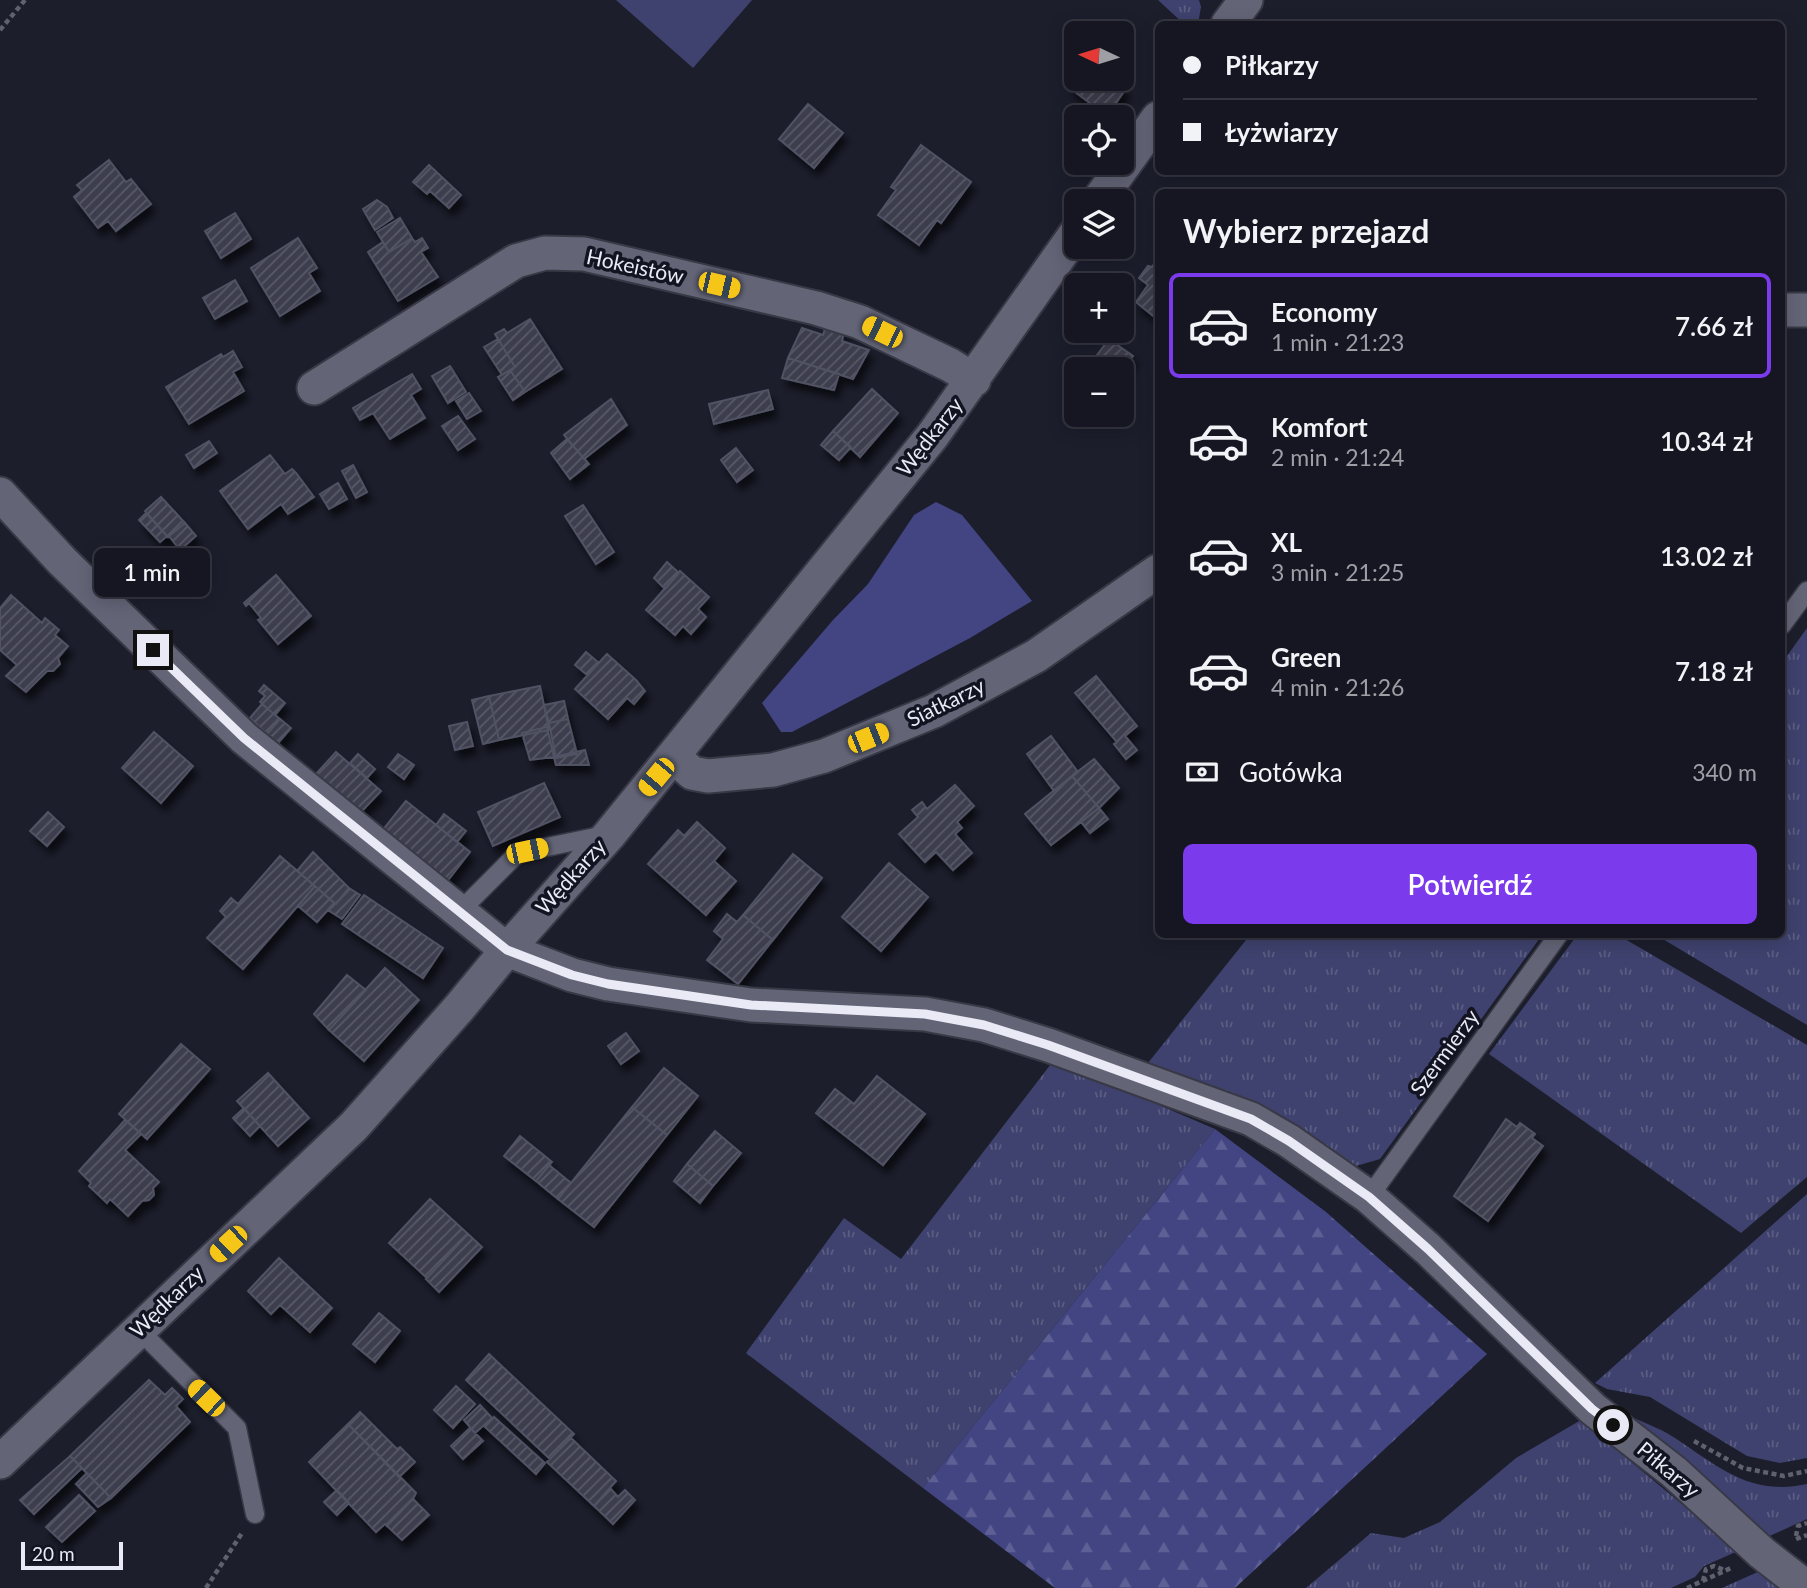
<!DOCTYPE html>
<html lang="pl">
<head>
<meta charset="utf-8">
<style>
	:root { --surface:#151621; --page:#22232e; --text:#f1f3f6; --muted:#9d9fa5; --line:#34353f; --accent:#7c3aed }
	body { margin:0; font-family:Lato,sans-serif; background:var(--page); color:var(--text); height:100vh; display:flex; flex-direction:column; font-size:26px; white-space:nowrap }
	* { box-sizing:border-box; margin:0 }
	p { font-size:23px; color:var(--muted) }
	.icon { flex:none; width:38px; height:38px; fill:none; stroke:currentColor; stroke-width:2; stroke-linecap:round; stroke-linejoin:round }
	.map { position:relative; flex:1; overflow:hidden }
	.panel { position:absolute; left:1155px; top:189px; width:630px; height:749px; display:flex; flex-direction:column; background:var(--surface); border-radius:10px; box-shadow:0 4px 18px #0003,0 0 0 2px var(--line) }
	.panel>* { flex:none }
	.hud { position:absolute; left:1155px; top:21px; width:630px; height:154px; border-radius:10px; box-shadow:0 4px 18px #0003,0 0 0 2px var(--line); display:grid; align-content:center; height:154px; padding:0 28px; background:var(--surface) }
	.needle { width:46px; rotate:274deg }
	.tools { position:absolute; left:1064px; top:21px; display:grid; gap:14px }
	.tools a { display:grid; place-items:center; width:70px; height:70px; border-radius:10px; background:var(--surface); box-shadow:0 4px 18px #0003,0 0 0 2px var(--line); font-size:35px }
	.scale { position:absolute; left:21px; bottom:18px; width:102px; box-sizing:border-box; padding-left:7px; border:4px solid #e9eaf5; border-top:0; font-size:19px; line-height:24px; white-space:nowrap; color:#e9eaf5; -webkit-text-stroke:5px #131422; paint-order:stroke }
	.end { position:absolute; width:32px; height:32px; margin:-16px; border:9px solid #e9eaf5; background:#111; box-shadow:0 0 0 4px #111 }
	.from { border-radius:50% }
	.bubble { position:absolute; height:49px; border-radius:10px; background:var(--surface); box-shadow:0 4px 18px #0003,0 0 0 2px var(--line); font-size:23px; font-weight:600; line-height:49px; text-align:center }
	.car { position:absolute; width:21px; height:42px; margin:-21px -10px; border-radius:9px; box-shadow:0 0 5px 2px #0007; background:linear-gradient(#f5c518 24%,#345 0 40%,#f5c518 0 76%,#345 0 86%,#f5c518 0) }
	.hud b { display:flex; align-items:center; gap:24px; height:66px; font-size:26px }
	.hud b+b { border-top:2px solid var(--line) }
	.hud i { width:18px; height:18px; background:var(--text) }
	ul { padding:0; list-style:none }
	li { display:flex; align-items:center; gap:21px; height:105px; margin:0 14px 10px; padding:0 14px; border:4px solid transparent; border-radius:10px }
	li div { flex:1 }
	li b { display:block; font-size:26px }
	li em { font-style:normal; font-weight:600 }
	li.on { border-color:var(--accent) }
	li>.icon { width:63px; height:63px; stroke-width:1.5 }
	h2 { padding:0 28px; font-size:32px; line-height:84px }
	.pay { display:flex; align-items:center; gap:18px; height:77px; padding:0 28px; font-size:26px }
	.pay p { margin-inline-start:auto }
	.cta { display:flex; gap:14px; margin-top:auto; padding:14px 28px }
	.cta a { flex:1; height:80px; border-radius:10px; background:var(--accent); color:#fff; font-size:28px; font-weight:600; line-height:80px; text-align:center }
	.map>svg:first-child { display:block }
	.grass { fill:url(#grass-tufts) }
	.forest { fill:url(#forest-firs) }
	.park { fill:#3f426e }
	.water { fill:#434482 }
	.building { fill:url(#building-hatch); stroke:#505263; stroke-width:2; filter:url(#shadow) }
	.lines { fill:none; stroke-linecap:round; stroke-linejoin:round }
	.lane-casing { stroke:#393946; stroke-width:21 }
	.street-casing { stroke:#393946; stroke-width:37 }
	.path { stroke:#60616e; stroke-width:4.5; stroke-dasharray:5 3.5; stroke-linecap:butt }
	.lane { stroke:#636577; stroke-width:18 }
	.street { stroke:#636577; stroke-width:33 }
	.route { stroke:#e9eaf5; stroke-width:9 }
	.labels { text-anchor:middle; stroke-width:7; stroke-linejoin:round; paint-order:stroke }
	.street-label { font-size:21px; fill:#e9eaf5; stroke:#131422 }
</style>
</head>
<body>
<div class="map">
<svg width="1807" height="1588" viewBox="0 0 1807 1588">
	<defs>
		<pattern id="grass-tufts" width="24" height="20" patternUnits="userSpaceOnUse" patternTransform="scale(1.75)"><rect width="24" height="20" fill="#3f426e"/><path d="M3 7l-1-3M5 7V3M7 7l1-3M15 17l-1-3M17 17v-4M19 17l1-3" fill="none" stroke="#5b5d83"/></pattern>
		<pattern id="forest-firs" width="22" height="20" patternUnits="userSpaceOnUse" patternTransform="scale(1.75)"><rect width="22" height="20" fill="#434583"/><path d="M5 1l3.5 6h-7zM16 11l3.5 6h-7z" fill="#5e6095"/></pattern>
		<pattern id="building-hatch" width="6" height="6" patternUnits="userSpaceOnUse" patternTransform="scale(1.75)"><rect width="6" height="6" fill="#3c3e4d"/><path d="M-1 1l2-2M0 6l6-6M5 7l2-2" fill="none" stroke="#585a67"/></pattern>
		<filter id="shadow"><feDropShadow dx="4.5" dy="8" stdDeviation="3.5" flood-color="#0009"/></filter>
	</defs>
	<rect width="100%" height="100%" fill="#1c1e2c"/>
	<path class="grass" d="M1158 0H1199L1201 7 1198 24H1184Z
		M1807 628V1025L1656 935 1782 934V663Z
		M1578 934 1618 935 1807 1045V1177L1741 1233 1489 1054Z
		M1250 935H1542L1380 1159 1356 1166 1293 1125 1148 1063Z
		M1054 1060 1215 1129 923 1488 746 1353 844 1218 901 1259Z
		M1807 1194V1458L1780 1463 1747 1456 1650 1397 1607 1389 1595 1383Z
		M1629 1416C1645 1423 1664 1430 1678 1440 1721 1469 1752 1496 1807 1484V1519L1763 1539 1621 1418Z
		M1581 1420 1738 1551 1704 1566 1695 1577 1671 1588H1306L1371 1533 1404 1538 1440 1522 1516 1458Z
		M1760 1571 1784 1588H1722Z"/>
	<path class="forest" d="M1215 1129 1326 1212 1487 1354 1235 1588H1055L923 1488Z"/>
	<path class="park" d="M616 0H752L693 68Z"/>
	<path class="water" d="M936 502 962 515 1032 601 970 638 792 732H781L762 703 833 620 868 584 914 515Z"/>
	<path class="building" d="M1077 79H1111L1125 90 1107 116 1070 88Z
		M808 104 843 133 814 168 779 139Z
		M921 145 971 182 941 223 937 220 919 245 878 215 896 190 891 187Z
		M109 160 126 182 131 179 151 204 116 231 108 221 98 228 74 197 82 190 77 185Z
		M429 165 461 195 449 208 430 191 427 194 413 182Z
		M377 200 387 207 393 218 375 230 363 209Z
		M235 213 251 239 221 258 205 231Z
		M400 218 412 238 389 252 377 232Z
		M298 238 317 268 309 273 320 291 280 316 251 268Z
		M412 238 415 242 422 238 428 248 421 252 438 277 398 301 368 252 383 242 389 252Z
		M1158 258V320L1136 302 1148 285 1139 278 1148 266 1152 267Z
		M235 280 247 301 215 319 203 298Z
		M530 319 562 369 525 392 510 370 515 367 495 334 504 329 507 333Z
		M826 326 844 332 842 341 869 350 853 379 788 358 802 328 823 335Z
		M498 339 515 367 502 375 484 347Z
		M1109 339 1133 356 1122 371V369H1094L1089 366Z
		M233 351 242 367 233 372 244 391 189 424 166 387 221 354 223 357Z
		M788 358 839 374 834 390 782 378Z
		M450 366 466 392 448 403 432 376Z
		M510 370 525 392 513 400 498 377Z
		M412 374 421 389 411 395 425 418 390 439 373 413 360 420 353 408Z
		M872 389 898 413 860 457 833 431Z
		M768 390 773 409 714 424 709 404Z
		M469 393 481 411 467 419 456 401Z
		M611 399 627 425 584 459 564 435Z
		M458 416 475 439 458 450 442 426Z
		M833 431 851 447 839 460 821 445Z
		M567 439 589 464 570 479 551 453Z
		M209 441 217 453 194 468 186 455Z
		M736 448 753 470 737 482 721 460Z
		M270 455 285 474 292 469 296 473 314 497 288 514 281 504 248 529 220 491Z
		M353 465 367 492 356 498 342 471Z
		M338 483 347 499 329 509 320 494Z
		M161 497 185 523 168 537 145 511Z
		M583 505 614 552 596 564 565 516Z
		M146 513 167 536 160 542 139 520Z
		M185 523 196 536 180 550 169 536Z
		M667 562 679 573 665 589 654 578Z
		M680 571 709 597 698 609 706 617 691 634 683 626 675 635 646 610Z
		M276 575 311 616 278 644 258 620 261 618 249 603 246 606 244 603Z
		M11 595 42 623 45 618 59 630 55 635 68 646 58 658 60 664 53 671H47L26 692 6 676 17 665 0 650V608Z
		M586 652 599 663 587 675 575 665Z
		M607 654 636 680 645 691 634 704 627 698 608 719 575 689Z
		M1096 676 1137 726 1125 736 1137 750 1126 759 1114 744 1117 742 1075 693Z
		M264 685 285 703 275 715 260 702 265 696 259 691Z
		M540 686 549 730 499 740 489 696Z
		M489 696 499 740 483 744 472 700Z
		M564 701 568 719 549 723 544 705Z
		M262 704 280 719 267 734 250 718Z
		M280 719 291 728 278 743 267 734Z
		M568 719 577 754 556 758 549 723Z
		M467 722 473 746 455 750 449 726Z
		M547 727 554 757 530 760 522 733Z
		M154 732 193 766 161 803 122 768Z
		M1051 736 1078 772 1054 791 1027 754Z
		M585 750 589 765H556L554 757Z
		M336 752 381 791 360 813 316 774Z
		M358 754 375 769 367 778 350 763Z
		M398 754 414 765 404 779 388 767Z
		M1094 759 1119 788 1099 808 1072 776Z
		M1072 776 1099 808 1051 845 1025 814Z
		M544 783 560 817 493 846 478 812Z
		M955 785 974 806 957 822 962 828 955 834 972 853 953 870 936 852 925 862 899 834 918 817 912 810 922 802 927 809Z
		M406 801 470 852 445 884 381 832Z
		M1099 808 1108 819 1090 833 1081 822Z
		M48 812 64 827 47 846 30 831Z
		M444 814 466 831 457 842 436 825Z
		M697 822 725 848 714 861 736 881 706 915 648 864 678 830 684 836Z
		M313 852 349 888 336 904 297 871Z
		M793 854 822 878 773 940 743 915Z
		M280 856 315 886 243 969 207 938 226 917 220 911 231 898 238 904Z
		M889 863 928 897 881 951 842 917Z
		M315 886 334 903 317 922 298 906Z
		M349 888 360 895 342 919 328 910 334 903 336 904Z
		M364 895 443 948 423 978 342 924Z
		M727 914 737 922 743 915 773 940 738 984 707 960 723 939 714 931Z
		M385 968 419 1000 364 1061 329 1030Z
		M347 975 366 990 329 1030 314 1014Z
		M626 1033 639 1051 621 1064 608 1046Z
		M181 1044 210 1069 147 1139 119 1114Z
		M664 1068 698 1096 667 1135 632 1107Z
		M268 1073 309 1118 278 1146 237 1101Z
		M877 1076 925 1114 883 1165 816 1113 835 1089 854 1104Z
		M632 1107 667 1135 594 1227 558 1199Z
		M244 1108 260 1126 250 1136 233 1118Z
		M1506 1119 1517 1127 1520 1123 1535 1134 1532 1138 1543 1146 1488 1221 1454 1196Z
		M125 1120 141 1134 125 1150 159 1182 153 1188 154 1195 149 1200 142 1201 128 1216 110 1199 107 1203 89 1186 91 1183 79 1171Z
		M715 1131 741 1153 713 1186 687 1164Z
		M520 1136 552 1162 536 1181 504 1156Z
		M687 1164 713 1186 700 1203 674 1181Z
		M549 1165 571 1183 558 1199 536 1181Z
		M430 1199 468 1234 427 1278 389 1243Z
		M468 1234 482 1247 439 1292 426 1279Z
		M279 1258 332 1308 310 1332 280 1305 271 1314 248 1291Z
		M379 1313 400 1331 375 1362 353 1344Z
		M489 1354 574 1434 550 1459 466 1380Z
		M149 1380 165 1395 172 1388 183 1399 176 1406 190 1422 111 1498 70 1456Z
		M456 1386 475 1404 453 1428 434 1410Z
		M480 1405 492 1418 475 1433 464 1420Z
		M360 1412 397 1449 400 1447 415 1462 399 1477 348 1424Z
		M494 1417 545 1463 536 1474 485 1427Z
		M348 1424 416 1493 413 1499 387 1526 385 1524 376 1532 309 1462Z
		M470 1428 483 1441 463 1459 451 1446Z
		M571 1438 616 1481 594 1506 547 1462Z
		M70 1456 82 1468 34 1514 20 1500Z
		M87 1473 111 1498 98 1507 76 1484Z
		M610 1488 618 1497 625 1490 635 1500 613 1524 594 1506Z
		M337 1490 349 1503 337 1515 324 1502Z
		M79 1495 95 1511 62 1542 46 1527Z
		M413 1499 429 1515 402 1540 387 1526Z"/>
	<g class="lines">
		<defs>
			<path id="lane" d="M1782 625 1807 591
				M460 911 518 853 605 835
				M1369 1197 1559 934
				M139 1330 237 1428 255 1514"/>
			<path id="street" d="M1228 24 1246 0
				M1098 201 1158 118
				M1782 310H1807
				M314 388 516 261 545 253 584 254 816 308 860 322 950 365 974 380
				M0 494 62 561 244 738 507 950 572 975 608 984 751 1005 925 1014 984 1025 1048 1045 1251 1119 1289 1141 1369 1197 1428 1249 1593 1409 1674 1472 1762 1553 1807 1588
				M673 756 692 773 708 776 773 770 824 756 934 711 1036 656 1158 571
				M0 1462 354 1126 459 1008 507 950 609 835 933 435 1076 233"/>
		</defs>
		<use href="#lane" class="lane-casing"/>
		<use href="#street" class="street-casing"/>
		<path class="path" d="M0 30 25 0
			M1694 1441 1743 1468 1784 1476 1807 1471
			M1796 1536 1798 1526 1807 1523
			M1796 1539 1807 1535
			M1703 1581 1706 1569 1714 1566 1724 1570
			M206 1588 242 1533
			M1687 1588 1731 1568"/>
		<use href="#lane" class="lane"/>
		<use href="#street" class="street"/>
	</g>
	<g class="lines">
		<path class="route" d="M153 650 244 738 507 950 572 975 608 984 751 1005 925 1014 984 1025 1048 1045 1251 1119 1289 1141 1369 1197 1428 1249 1592 1409 1613 1425"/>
	</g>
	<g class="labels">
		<g class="street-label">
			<text transform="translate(635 267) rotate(12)" y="7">Hokeistów</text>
			<text transform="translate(930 437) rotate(-52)" y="7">Wędkarzy</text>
			<text transform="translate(946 703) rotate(-26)" y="7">Siatkarzy</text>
			<text transform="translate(571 877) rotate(-48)" y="7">Wędkarzy</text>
			<text transform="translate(1445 1053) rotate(-54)" y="7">Szermierzy</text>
			<text transform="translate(167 1302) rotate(-44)" y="7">Wędkarzy</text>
			<text transform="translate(1668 1470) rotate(40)" y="7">Piłkarzy</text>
		</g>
	</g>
</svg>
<div class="tools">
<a><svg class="needle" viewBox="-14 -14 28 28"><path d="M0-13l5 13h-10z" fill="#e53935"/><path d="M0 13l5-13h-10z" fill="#9d9fa5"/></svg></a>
<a><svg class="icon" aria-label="locate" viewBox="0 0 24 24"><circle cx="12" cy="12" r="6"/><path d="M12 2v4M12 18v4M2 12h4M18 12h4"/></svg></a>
<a><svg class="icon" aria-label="layers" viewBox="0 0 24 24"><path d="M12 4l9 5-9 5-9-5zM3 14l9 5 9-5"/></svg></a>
<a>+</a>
<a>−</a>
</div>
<div class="scale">20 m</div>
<i class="end from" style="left:1613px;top:1425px"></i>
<i class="end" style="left:153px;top:650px"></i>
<div class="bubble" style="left:94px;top:548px;width:116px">1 min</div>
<i class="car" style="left:719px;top:285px;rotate:103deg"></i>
<i class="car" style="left:882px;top:332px;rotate:296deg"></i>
<i class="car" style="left:868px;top:738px;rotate:68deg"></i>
<i class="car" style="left:656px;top:777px;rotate:220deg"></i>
<i class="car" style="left:527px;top:851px;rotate:78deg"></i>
<i class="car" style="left:228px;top:1244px;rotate:227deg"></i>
<i class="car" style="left:206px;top:1398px;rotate:314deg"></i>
<div class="hud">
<b><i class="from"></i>Piłkarzy</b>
<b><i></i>Łyżwiarzy</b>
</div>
<section class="panel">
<h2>Wybierz przejazd</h2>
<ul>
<li class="on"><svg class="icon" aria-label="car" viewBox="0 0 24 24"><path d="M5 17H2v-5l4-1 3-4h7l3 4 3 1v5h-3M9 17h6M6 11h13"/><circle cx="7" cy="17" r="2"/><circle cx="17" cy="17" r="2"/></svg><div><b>Economy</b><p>1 min · 21:23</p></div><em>7.66 zł</em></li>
<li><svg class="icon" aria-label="car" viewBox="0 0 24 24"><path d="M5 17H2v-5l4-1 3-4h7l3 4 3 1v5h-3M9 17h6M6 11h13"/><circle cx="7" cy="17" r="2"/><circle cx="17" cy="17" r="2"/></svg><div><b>Komfort</b><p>2 min · 21:24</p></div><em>10.34 zł</em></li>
<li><svg class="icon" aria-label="car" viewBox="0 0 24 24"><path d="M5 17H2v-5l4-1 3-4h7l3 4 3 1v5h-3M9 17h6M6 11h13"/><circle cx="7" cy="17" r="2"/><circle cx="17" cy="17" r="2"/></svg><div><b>XL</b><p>3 min · 21:25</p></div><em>13.02 zł</em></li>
<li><svg class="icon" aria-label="car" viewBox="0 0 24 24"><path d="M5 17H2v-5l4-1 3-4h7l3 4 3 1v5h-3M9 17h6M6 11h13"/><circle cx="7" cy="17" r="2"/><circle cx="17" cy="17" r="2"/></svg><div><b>Green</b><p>4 min · 21:26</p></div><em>7.18 zł</em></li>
</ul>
<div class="pay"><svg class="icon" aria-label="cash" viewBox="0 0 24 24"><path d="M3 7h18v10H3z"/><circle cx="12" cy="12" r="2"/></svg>Gotówka<p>340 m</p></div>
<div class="cta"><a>Potwierdź</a></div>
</section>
</div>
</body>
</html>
